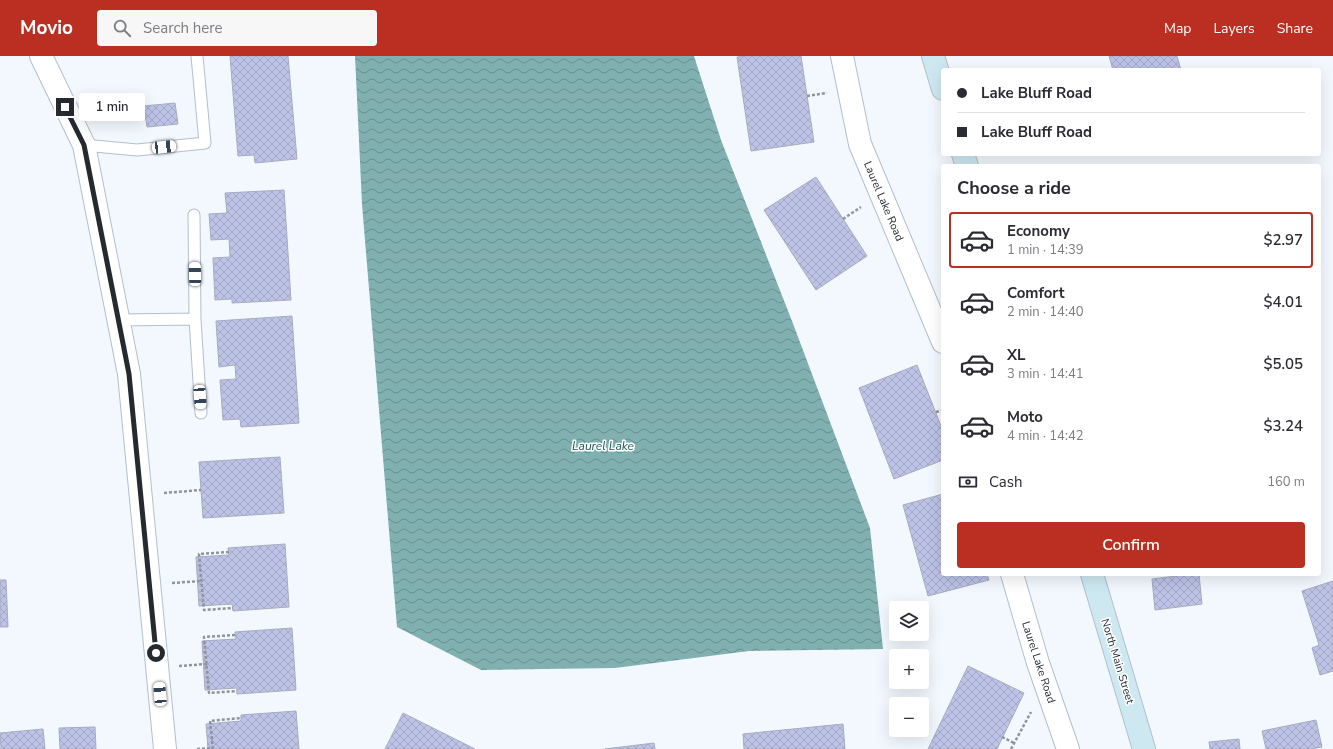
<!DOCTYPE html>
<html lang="en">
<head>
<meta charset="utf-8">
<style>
	:root { --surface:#fff; --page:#f7f7f7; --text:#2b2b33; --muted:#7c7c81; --line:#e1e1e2; --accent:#bb2e22 }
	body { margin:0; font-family:"Nunito Sans",sans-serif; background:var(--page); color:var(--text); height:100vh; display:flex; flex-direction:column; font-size:15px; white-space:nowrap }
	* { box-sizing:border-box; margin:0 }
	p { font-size:13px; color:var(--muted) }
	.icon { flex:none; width:22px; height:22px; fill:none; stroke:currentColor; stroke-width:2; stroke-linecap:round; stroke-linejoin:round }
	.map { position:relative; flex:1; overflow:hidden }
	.sheet { position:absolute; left:941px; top:108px; width:380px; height:412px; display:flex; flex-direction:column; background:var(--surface); border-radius:4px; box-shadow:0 4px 16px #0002 }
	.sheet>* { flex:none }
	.hud { position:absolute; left:941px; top:12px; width:380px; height:88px; border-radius:4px; box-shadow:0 4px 16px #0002; display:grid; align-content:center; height:88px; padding:0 16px; background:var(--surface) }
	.fabs { position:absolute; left:889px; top:545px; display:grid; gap:8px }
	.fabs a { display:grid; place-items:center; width:40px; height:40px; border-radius:4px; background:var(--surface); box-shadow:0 4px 16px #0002; font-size:20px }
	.end { position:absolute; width:18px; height:18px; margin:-9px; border:5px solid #242a30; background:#fff; box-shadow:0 0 0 2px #fff }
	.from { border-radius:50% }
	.bubble { position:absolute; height:28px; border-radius:4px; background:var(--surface); box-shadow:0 4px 16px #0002; font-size:13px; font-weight:600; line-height:28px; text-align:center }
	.car { position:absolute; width:12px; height:24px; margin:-12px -6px; border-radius:5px; box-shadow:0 0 3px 1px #0007; background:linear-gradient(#fff 24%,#345 0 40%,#fff 0 76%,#345 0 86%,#fff 0) }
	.hud b { display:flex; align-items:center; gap:14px; height:38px; font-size:15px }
	.hud b+b { border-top:1px solid var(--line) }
	.hud i { width:10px; height:10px; background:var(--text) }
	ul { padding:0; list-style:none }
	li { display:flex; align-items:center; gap:12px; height:56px; margin:0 8px 6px; padding:0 8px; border:2px solid transparent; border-radius:4px }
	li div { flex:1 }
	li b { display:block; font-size:15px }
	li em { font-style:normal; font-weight:600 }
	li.active { border-color:var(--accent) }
	li>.icon { width:36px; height:36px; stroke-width:1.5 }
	h2 { padding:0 16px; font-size:18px; line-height:48px }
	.pay { display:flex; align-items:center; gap:10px; height:44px; padding:0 16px; font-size:15px }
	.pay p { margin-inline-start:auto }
	.cta { display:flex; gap:8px; margin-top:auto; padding:8px 16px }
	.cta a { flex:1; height:46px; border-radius:4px; background:var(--accent); color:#fff; font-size:16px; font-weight:600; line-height:46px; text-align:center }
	header { display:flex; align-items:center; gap:24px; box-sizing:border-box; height:56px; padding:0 20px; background:var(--accent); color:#fff }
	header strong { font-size:19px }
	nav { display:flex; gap:22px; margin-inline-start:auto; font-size:14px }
	.search { width:280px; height:36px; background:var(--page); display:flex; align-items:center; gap:10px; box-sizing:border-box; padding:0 14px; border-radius:4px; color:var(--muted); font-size:15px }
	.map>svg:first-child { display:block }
	.water { fill:url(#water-waves) }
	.building { fill:url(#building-cross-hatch); stroke:#a8abbd }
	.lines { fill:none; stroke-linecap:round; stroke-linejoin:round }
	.lane-casing { stroke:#b1bfcd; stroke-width:13 }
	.street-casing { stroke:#b1bfcd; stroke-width:24 }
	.secondary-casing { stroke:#b1bfcd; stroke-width:24 }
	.path { stroke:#8e949a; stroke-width:2.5; stroke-dasharray:3 2; stroke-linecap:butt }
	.lane { stroke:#fff; stroke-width:11 }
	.street { stroke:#fff; stroke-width:22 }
	.secondary { stroke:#cee8f1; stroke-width:22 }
	.route { stroke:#242a30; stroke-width:5 }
	.labels { text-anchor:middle; stroke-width:3; stroke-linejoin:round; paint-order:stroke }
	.street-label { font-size:11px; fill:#242a30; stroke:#fff }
	.water-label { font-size:12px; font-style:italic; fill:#155958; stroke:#fff }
</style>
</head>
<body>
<header>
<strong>Movio</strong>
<div class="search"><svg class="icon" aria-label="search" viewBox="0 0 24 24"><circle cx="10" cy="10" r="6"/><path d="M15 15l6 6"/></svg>Search here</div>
<nav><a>Map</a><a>Layers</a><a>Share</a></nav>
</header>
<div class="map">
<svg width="1333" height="693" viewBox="0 0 1333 693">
	<defs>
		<pattern id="water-waves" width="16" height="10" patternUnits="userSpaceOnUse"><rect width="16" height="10" fill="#80b0af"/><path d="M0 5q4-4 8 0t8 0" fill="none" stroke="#698f8f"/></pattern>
		<pattern id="building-cross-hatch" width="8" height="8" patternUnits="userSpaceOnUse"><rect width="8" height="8" fill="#bdc3e7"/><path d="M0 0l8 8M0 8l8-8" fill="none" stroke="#a2a8c6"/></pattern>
	</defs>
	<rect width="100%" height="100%" fill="#f2f8fe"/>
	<path class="water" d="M355 0H694L721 84 792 265 870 472 883 593 749 595 615 612 481 614 397 571 362 148Z"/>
	<path class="building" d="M230 0H288L297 103 255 107 254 99 238 100Z
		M744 0H801L814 86 751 95 737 1Z
		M1109 0H1177L1181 14H1113Z
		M175 47 178 68 147 71 144 50Z
		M816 121 867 200 816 234 764 154Z
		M284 134 291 244 232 247V243L215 244 213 202 230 201 229 183 211 184 209 158 227 157 225 137Z
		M292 260 299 367 241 371 240 363 223 364 220 324 236 323 235 309 219 311 216 265Z
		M917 309 943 375V404L894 423 859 332Z
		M280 401 284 457 203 462 199 406Z
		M943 438V518H987L989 524 928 540 903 449Z
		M285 488 289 551 233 555 232 548 199 550 196 501 229 499 228 492Z
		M1193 518H1199L1202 548 1155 554 1152 523Z
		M0 524H6L8 571H0Z
		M1333 525V615L1320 619 1312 592 1319 589 1302 535Z
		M292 572 296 634 237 638V632L205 634 202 585 236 583 235 576Z
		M968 610 1024 637 997 693H928Z
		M296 655 299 693H208L206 668 241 665V659Z
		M403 657 475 693H385Z
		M1316 664 1322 691 1311 693H1266L1262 675Z
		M843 668 845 693H744L743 678Z
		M95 671 96 693H60L59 672Z
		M43 673 45 693H1L0 677Z
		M1239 683 1240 693H1210L1209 686Z
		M654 687 655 693H605Z"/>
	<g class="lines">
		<defs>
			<path id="lane" d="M84 89 137 94 205 87 197 0
				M194 159 195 263
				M118 264 195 263 201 357"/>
			<path id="street" d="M41 0 84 89 129 318 165 693
				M842 0 860 88 943 286
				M1012 518 1038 607 1068 693"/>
			<path id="secondary" d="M933 0 943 33
				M963 98 967 110
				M1092 518 1144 693"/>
		</defs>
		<use href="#lane" class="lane-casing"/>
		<use href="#street" class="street-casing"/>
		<use href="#secondary" class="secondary-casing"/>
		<path class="path" d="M807 40 827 37
			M843 163 861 151
			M936 356 943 354
			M164 437 201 434
			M229 496 199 498 204 554 233 552
			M172 527 201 525
			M235 579 204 581 209 637 237 635
			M179 610 207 608
			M1002 681 1014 687
			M197 693 213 692
			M213 693 210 665 241 662
			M1011 693 1031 656"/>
		<use href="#lane" class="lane"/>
		<use href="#street" class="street"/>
		<use href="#secondary" class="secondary"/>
	</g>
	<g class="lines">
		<path class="route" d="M65 51 84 89 129 318 156 597"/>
	</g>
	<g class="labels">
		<g class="street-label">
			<text transform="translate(884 145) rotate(67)" y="4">Laurel Lake Road</text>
			<text transform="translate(1118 605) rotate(73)" y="4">North Main Street</text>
			<text transform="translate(1039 606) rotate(72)" y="4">Laurel Lake Road</text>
		</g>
		<g class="water-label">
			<text x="603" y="394">Laurel Lake</text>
		</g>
	</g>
</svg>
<div class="fabs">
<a><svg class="icon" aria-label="layers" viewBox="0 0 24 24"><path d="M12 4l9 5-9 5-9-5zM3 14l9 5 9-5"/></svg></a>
<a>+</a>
<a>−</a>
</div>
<i class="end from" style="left:156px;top:597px"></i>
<i class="end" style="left:65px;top:51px"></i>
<div class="bubble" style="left:79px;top:37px;width:66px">1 min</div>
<i class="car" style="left:164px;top:91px;rotate:84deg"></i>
<i class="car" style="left:195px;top:218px;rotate:359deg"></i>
<i class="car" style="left:200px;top:341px;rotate:176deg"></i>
<i class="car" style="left:160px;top:638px;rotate:355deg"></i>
<div class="hud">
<b><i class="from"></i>Lake Bluff Road</b>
<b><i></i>Lake Bluff Road</b>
</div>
<section class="sheet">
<h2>Choose a ride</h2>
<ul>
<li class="active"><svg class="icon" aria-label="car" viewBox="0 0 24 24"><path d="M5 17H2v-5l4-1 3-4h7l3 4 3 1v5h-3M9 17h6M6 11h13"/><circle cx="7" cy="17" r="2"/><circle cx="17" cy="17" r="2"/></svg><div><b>Economy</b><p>1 min · 14:39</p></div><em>$2.97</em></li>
<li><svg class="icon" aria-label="car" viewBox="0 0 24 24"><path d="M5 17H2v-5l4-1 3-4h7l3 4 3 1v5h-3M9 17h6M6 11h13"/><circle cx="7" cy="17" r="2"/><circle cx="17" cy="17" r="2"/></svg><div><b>Comfort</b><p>2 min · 14:40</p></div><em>$4.01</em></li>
<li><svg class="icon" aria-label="car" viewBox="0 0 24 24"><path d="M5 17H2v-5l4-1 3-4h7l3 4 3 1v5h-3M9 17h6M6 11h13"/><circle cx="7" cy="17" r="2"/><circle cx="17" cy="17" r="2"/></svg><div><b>XL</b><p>3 min · 14:41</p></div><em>$5.05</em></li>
<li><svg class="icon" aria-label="car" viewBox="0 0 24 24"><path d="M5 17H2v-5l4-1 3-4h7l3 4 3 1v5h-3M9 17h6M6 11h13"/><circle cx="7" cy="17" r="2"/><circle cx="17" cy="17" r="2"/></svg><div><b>Moto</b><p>4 min · 14:42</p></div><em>$3.24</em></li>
</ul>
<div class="pay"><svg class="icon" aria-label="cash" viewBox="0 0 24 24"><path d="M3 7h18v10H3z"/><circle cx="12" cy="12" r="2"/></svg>Cash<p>160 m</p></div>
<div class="cta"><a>Confirm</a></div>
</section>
</div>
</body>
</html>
